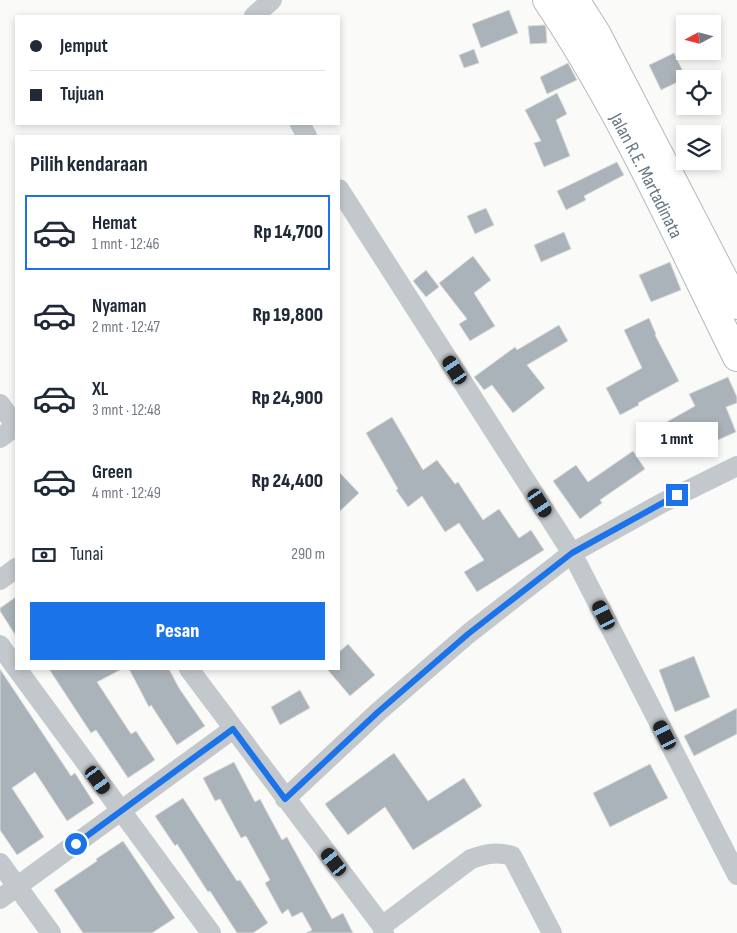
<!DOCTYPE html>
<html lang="id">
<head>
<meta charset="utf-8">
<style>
	:root { --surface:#fff; --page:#f2f2f3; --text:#1f2937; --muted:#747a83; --line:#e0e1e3; --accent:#1a73e8 }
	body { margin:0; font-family:"Sofia Sans Condensed",sans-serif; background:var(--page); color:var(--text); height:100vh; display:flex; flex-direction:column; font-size:19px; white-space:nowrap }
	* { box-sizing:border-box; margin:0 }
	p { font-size:16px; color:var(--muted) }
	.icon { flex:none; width:28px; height:28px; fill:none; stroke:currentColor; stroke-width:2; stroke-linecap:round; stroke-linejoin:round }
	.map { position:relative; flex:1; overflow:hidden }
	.sheet { position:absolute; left:15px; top:135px; width:325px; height:535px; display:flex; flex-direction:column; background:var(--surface); border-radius:0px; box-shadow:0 2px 8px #0003 }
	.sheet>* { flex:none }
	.top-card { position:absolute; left:15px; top:15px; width:325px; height:110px; border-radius:0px; box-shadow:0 2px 8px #0003; display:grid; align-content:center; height:110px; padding:0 15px; background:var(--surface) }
	.needle { width:32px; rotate:263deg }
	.fabs { position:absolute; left:676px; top:15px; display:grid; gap:10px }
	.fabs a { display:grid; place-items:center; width:45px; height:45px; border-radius:0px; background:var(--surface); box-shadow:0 2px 8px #0003; font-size:25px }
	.end { position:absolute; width:22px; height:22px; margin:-11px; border:6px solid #1a73e8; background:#fff; box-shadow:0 0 0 2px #fff }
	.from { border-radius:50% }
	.bubble { position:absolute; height:35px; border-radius:0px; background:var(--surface); box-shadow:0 2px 8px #0003; font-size:16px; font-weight:800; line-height:35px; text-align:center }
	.car { position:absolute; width:15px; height:30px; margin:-15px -8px; border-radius:6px; box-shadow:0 0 4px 1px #0007; background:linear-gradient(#222 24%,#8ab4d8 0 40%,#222 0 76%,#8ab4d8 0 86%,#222 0) }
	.top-card b { display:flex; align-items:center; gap:18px; height:48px; font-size:19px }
	.top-card b+b { border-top:1px solid var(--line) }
	.top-card i { width:12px; height:12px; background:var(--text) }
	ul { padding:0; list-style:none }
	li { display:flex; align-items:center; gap:15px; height:75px; margin:0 10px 8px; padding:0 5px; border:2px solid transparent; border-radius:0px }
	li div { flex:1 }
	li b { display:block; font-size:19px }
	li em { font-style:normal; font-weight:800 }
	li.on { border-color:var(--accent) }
	li>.icon { width:45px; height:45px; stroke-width:1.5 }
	h2 { padding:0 15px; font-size:22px; line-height:60px }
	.pay { display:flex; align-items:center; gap:12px; height:55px; padding:0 15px; font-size:19px }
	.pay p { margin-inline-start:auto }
	.cta { display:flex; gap:10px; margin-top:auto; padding:10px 15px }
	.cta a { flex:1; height:58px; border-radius:0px; background:var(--accent); color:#fff; font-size:20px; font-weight:800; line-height:58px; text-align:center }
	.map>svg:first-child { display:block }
	.building { fill:#aab3b9; stroke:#dcdcda }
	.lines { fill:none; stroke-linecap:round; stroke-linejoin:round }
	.highway-casing { stroke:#b4b9bd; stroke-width:30 }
	.minor { stroke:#c3c8cc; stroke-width:20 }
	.highway { stroke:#fff; stroke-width:28 }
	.route { stroke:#1a73e8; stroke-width:6 }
	.labels { text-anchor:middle; stroke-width:5; stroke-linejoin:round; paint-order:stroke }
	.street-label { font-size:19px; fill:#657683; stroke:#fff }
</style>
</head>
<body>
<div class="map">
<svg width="737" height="933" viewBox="0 0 737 933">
	<rect width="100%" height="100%" fill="#fafaf8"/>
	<path class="building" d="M509 10 518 33 481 48 472 24Z
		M545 25 546 28 547 43 530 44 528 26Z
		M474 49 479 63 464 68 459 55Z
		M674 53 686 78 661 90 649 65Z
		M568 63 577 80 547 94 540 77Z
		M557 93 567 114 556 120 570 156 544 167 534 143 541 141 525 110Z
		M617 162 624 175 584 196 586 200 566 210 557 191Z
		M486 208 494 225 475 234 467 216Z
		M564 232 571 249 541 262 534 245Z
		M473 256 491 280 474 293 495 326 470 341 459 324 467 319 439 283Z
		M670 262 681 290 651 302 639 275Z
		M426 270 439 287 426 297 413 281Z
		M649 318 656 334 655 335 679 381 638 403 639 405 620 415 606 388 642 368 624 330Z
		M559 325 568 341 527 365 545 388 513 413 492 385 484 390 474 377 515 347 517 350Z
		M728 377 737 397V403L726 407 736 432 711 443 710 440 681 457 663 424 695 406 689 394Z
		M392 417 423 470 437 460 455 484 458 482 483 520 499 509 519 538 531 530 544 550 477 592 464 572 484 560 459 523 445 532 422 496 408 507 396 490 398 489 366 433Z
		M633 451 645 469 600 500 602 503 580 519 553 481 576 465 588 482Z
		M339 472 359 493 339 512Z
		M16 597V636L0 611V608Z
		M348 644 375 675 350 696 327 669H339V652Z
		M694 656 710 697 675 712 659 670Z
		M0 669 71 776 75 773 94 803 67 821 35 772 12 788 44 837 17 855 0 830Z
		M49 669H122L97 682 131 734 136 731 155 760 128 778 96 730 91 733Z
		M129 669H169L179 688 205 726 177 745 151 705 149 707Z
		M300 690 310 708 280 725 271 707Z
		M737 708V734L694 756 684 736Z
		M394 753 428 801 464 778 482 806 413 850 385 807 348 835 325 804Z
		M234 762 255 802 260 799 282 840 287 837 332 919 343 913 353 933H306L312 930 302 912 292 917 288 909 282 914 265 883 270 880 246 836 241 838 220 799 215 801 203 778Z
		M650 764 668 798 610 827 593 793Z
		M183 798 237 881 240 880 268 923 253 933H237L210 891 208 892 177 844 175 846 155 816Z
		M123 841 175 918 152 933H83L54 890 97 861 96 859Z"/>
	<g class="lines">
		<defs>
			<g id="highway">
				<path id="s1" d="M547 0C622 112 677 236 737 357"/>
				<path d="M575 0 596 33 737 305"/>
			</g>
		</defs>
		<use href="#highway" class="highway-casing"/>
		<path class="minor" d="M254 16 272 0
			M300 124 307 136
			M339 189 572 553 737 875
			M0 404 16 426
			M0 438 16 426
			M0 580 16 568
			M0 645 16 668
			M17 669 211 933
			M189 669 382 926 384 933
			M285 799 378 712 468 634 572 553 662 503 737 466
			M0 863 51 933
			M0 899 233 729
			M382 926 471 859C485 854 498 851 512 856L552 933"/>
		<use href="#highway" class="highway"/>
	</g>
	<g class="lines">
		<path class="route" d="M76 844 233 729 285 799 378 712 468 634 572 553 677 495"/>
	</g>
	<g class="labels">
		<g class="street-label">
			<text dy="7" stroke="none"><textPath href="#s1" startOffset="202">Jalan R.E. Martadinata</textPath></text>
		</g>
	</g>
</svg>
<div class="fabs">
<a><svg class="needle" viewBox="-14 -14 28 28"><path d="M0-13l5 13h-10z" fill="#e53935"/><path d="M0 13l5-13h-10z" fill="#747a83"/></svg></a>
<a><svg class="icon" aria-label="locate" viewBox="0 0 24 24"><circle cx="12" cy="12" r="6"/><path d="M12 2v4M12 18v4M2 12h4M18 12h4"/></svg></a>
<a><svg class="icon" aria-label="layers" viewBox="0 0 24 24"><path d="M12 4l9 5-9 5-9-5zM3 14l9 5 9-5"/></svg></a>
</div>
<i class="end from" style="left:76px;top:844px"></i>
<i class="end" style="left:677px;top:495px"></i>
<div class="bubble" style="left:636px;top:422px;width:82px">1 mnt</div>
<i class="car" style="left:455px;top:370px;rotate:327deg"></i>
<i class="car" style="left:540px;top:503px;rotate:147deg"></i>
<i class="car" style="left:604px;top:615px;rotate:333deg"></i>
<i class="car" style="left:665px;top:735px;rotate:333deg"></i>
<i class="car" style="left:98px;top:780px;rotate:144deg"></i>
<i class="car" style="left:334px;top:862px;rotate:323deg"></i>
<div class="top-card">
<b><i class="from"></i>Jemput</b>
<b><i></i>Tujuan</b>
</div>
<section class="sheet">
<h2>Pilih kendaraan</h2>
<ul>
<li class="on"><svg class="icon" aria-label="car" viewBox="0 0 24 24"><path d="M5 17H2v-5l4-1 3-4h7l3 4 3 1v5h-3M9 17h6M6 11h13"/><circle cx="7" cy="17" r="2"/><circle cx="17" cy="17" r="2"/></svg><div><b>Hemat</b><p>1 mnt · 12:46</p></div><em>Rp 14,700</em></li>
<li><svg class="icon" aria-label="car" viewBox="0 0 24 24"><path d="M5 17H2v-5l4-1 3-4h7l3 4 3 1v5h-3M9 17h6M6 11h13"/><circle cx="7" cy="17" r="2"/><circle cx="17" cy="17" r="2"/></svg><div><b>Nyaman</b><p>2 mnt · 12:47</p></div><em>Rp 19,800</em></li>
<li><svg class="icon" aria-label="car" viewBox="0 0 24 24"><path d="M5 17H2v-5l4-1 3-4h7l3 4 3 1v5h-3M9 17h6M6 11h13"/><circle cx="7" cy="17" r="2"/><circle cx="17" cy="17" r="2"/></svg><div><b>XL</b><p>3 mnt · 12:48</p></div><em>Rp 24,900</em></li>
<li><svg class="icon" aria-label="car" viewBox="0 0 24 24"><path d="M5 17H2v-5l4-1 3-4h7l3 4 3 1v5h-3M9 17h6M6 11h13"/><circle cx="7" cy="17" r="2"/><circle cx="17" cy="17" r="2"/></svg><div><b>Green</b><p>4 mnt · 12:49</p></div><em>Rp 24,400</em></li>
</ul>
<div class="pay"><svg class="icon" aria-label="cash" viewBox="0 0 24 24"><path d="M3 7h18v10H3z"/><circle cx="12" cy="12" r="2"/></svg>Tunai<p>290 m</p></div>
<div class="cta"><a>Pesan</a></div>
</section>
</div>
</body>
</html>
